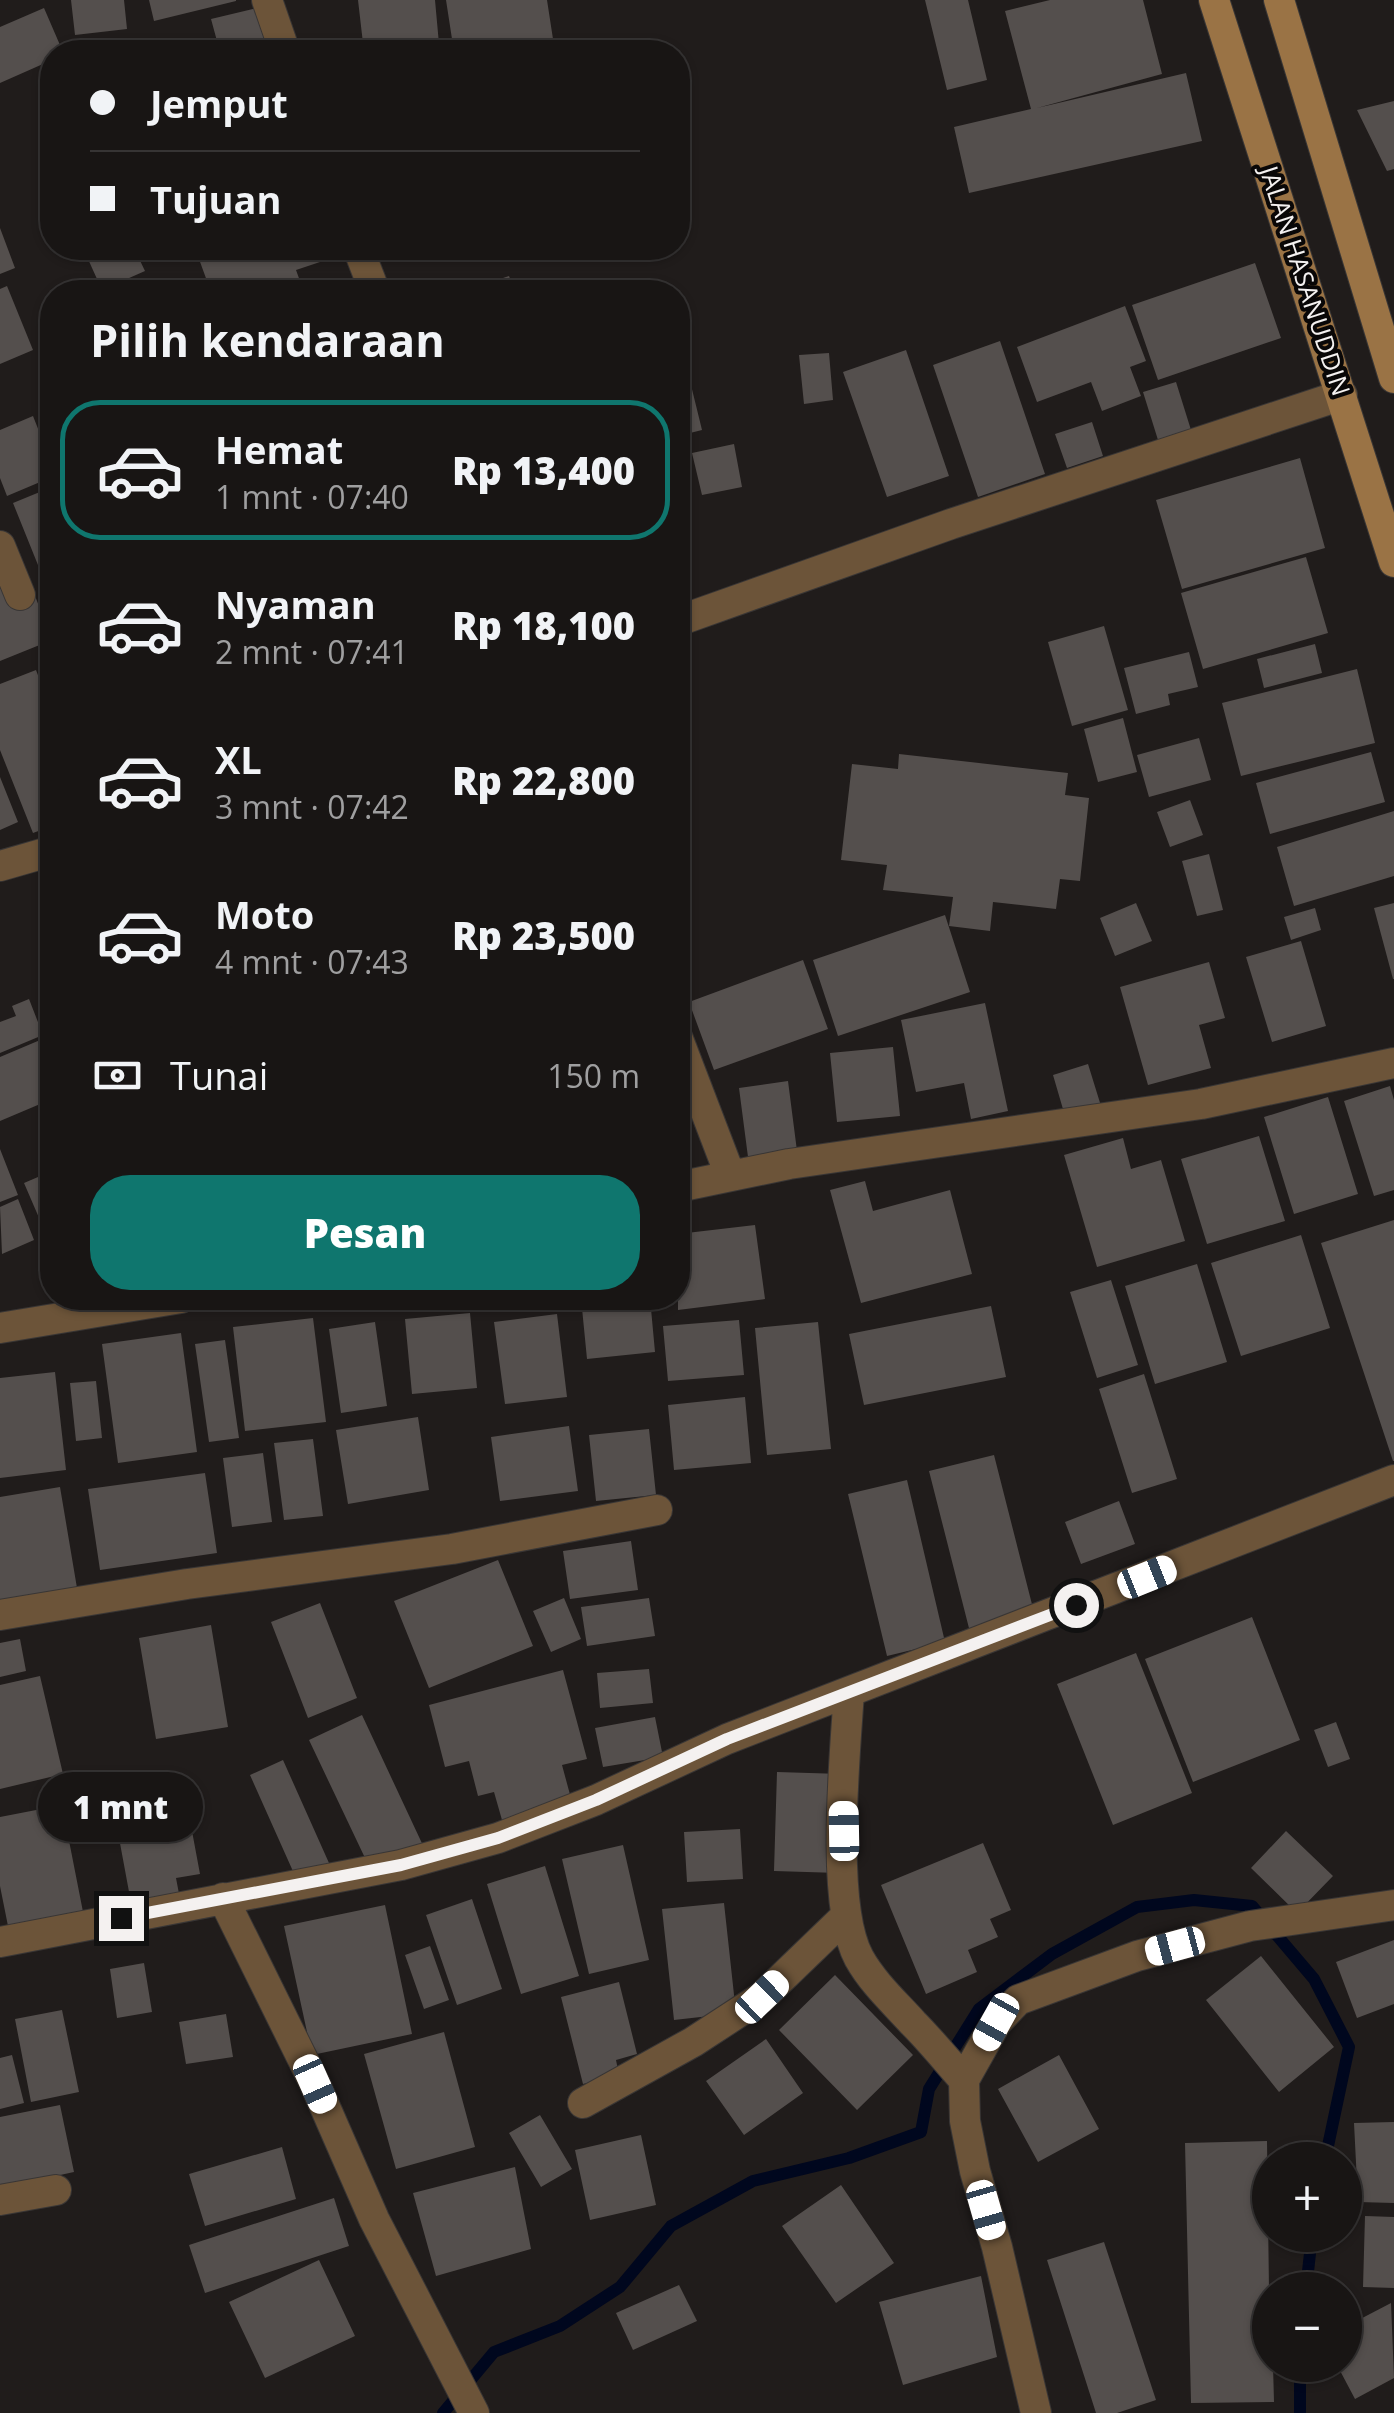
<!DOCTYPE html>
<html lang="id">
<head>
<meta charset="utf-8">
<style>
	:root { --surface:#181514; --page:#252222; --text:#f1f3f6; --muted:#9f9fa0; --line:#363434; --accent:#0f766e }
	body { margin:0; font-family:"Open Sans",sans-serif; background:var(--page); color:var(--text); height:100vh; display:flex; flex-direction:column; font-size:38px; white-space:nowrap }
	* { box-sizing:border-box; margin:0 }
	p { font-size:32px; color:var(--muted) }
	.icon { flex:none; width:55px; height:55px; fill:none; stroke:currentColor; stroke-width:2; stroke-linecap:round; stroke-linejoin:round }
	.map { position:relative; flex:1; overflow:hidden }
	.side { position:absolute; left:40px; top:280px; width:650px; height:1030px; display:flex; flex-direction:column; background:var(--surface); border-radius:40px; box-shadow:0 2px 8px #0004,0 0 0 2px var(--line) }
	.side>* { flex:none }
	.banner { position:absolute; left:40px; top:40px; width:650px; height:220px; border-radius:40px; box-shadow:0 2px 8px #0004,0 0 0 2px var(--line); display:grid; align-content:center; height:220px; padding:0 50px; background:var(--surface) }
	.tools { position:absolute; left:1252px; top:2142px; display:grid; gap:20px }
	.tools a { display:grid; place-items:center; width:110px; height:110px; border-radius:50%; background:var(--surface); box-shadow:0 2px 8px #0004,0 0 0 2px var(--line); font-size:50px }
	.end { position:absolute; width:45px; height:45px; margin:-22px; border:12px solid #f4f1f0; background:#111; box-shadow:0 0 0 5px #111 }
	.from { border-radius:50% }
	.bubble { position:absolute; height:70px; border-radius:35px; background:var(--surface); box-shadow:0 2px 8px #0004,0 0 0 2px var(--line); font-size:32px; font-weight:800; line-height:70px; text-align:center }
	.car { position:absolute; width:30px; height:60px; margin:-30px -15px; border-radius:12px; box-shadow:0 0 8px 2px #0007; background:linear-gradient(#fff 24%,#345 0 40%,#fff 0 76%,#345 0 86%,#fff 0) }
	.banner b { display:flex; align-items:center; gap:35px; height:95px; font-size:38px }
	.banner b+b { border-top:2px solid var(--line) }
	.banner i { width:25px; height:25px; background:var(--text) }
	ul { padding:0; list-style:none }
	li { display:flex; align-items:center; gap:30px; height:140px; margin:0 20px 15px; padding:0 30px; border:5px solid transparent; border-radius:40px }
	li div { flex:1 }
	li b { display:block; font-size:38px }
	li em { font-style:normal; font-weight:800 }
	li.active { border-color:var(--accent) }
	li>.icon { width:90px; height:90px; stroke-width:1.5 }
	h2 { padding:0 50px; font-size:45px; line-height:120px }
	.pay { display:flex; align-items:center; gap:25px; height:110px; padding:0 50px; font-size:38px }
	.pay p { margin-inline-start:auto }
	.button { display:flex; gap:20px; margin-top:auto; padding:20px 50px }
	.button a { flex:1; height:115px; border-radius:40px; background:var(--accent); color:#fff; font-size:40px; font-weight:800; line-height:115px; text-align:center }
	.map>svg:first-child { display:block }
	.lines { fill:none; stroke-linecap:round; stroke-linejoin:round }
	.stream { stroke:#00071e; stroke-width:12 }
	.building { fill:#544f4d }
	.street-casing { stroke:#393635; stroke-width:32 }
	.secondary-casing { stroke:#393635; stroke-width:32 }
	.street { stroke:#6c5439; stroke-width:30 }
	.secondary { stroke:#9a7345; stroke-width:30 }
	.route { stroke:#f4f1f0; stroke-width:12 }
	.labels { text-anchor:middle; stroke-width:8; stroke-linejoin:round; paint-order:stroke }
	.street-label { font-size:25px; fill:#f4f1f0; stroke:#090707 }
</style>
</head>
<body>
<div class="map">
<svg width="1394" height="2413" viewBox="0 0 1394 2413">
	<rect width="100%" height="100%" fill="#201c1b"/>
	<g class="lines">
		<path class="stream" d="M1306 2290 1312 2235
			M443 2413 494 2352 560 2326 620 2287 671 2226 753 2181 849 2158 921 2132 929 2089 979 2009 1052 1954 1137 1907 1194 1900 1252 1906 1314 1979 1349 2047 1325 2160
			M1300 2413V2365"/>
	</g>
	<path class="building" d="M71 0H124L127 29 75 35Z
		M149 0H236V1L154 21Z
		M358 0H435L439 44 364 52Z
		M446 0H547L555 52H454Z
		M925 0H968L987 80 947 90Z
		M1050 0H1143L1162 74 1037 108 1186 73 1202 141 969 193 954 127 1031 109 1005 11Z
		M261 7 272 52H220L211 19Z
		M44 8 63 52H52V60L0 83V27Z
		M158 38 161 52H117L116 46Z
		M1394 101V169L1387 171 1357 110Z
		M0 228 15 268 0 274Z
		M83 248H134L145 271 102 290Z
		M195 248H329L332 258 296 270 304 292H211Z
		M1255 263 1281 338 1158 380 1132 305Z
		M509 276 515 292H461Z
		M7 286 33 350 0 364V289Z
		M1125 306 1146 361 1130 367 1141 396 1102 411 1091 382 1037 402 1017 347Z
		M1000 341 1045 474 978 497 933 365Z
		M906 350 949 476 887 497 843 372Z
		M829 353 833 400 804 404 799 355Z
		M689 377 702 430 678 436V380Z
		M1176 382 1191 430 1158 440 1143 392Z
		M33 416 52 464V477L7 496 0 478V430Z
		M1092 422 1103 456 1067 468 1055 434Z
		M734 444 742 487 702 495 692 453Z
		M1300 458 1325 548 1182 589 1156 500Z
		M52 487V565L40 570 13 503Z
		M1306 557 1328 633 1203 669 1181 593Z
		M22 562 52 640 0 661V571Z
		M1104 626 1128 710 1072 726 1048 642Z
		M1315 644 1322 673 1264 688 1257 659Z
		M1189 652 1198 687 1168 694 1170 705 1136 714 1124 668Z
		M1357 669 1375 743 1241 776 1222 703Z
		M36 670 52 712V826L33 833 0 750V684Z
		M1123 718 1137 772 1098 782 1084 729Z
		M1199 738 1211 780 1149 797 1137 755Z
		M1371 752 1385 802 1270 834 1256 783Z
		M899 754 1068 773 1065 795 1089 798 1080 881 1060 879 1056 909 993 902 990 931 949 926 953 897 883 890 887 865 841 860 852 764 898 769Z
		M0 777 18 822 0 830Z
		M1190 800 1203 835 1170 847 1157 812Z
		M1394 811V876L1294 906 1277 847Z
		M1209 854 1223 910 1197 916 1182 861Z
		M678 900 688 926 678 931Z
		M1136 903 1152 941 1115 956 1100 918Z
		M1394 903V979H1393L1374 908Z
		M1315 908 1321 930 1291 940 1284 917Z
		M945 915 970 992 838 1036 813 960Z
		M1301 941 1326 1026 1272 1042 1246 957Z
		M803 960 828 1029 714 1070 689 1002Z
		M1209 962 1225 1018 1199 1025 1211 1068 1148 1085 1120 987Z
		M29 999 43 1035 0 1053V1022L16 1016 12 1006Z
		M985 1003 1008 1111 971 1119 964 1083 916 1092 901 1020Z
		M52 1035V1099L0 1121V1057Z
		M893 1047 900 1116 837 1122 830 1053Z
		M1088 1064 1101 1106 1065 1116 1053 1075Z
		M788 1081 797 1151 748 1157 739 1088Z
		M1390 1086 1394 1100V1190L1374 1196 1344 1101Z
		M1328 1097 1358 1194 1294 1214 1264 1117Z
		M1259 1136 1285 1221 1207 1244 1181 1159Z
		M1123 1138 1131 1169 1161 1160 1185 1241 1097 1267 1064 1155Z
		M0 1149 18 1195 0 1202Z
		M52 1171V1239L49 1241 24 1183Z
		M865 1181 873 1211 950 1190 972 1274 861 1303 830 1190Z
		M18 1199 34 1240 2 1254 0 1207Z
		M1394 1220V1461H1393L1321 1243Z
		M755 1225 765 1299 678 1310V1234Z
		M1301 1235 1330 1328 1241 1356 1211 1263Z
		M1197 1264 1227 1362 1155 1384 1125 1286Z
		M1111 1280 1138 1365 1097 1378 1070 1292Z
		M581 1298H650L655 1352 587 1359Z
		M991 1306 1006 1377 864 1405 849 1334Z
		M470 1313 477 1388 412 1394 405 1319Z
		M557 1314 567 1397 505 1404 494 1322Z
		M313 1318 326 1422 245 1431 233 1327Z
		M739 1320 744 1375 668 1381 663 1326Z
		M375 1322 387 1406 341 1413 329 1329Z
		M818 1322 831 1449 767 1455 755 1328Z
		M181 1333 197 1452 118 1463 102 1344Z
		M225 1340 239 1438 209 1442 195 1344Z
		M55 1372 66 1470 0 1478V1378Z
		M1144 1374 1177 1479 1132 1493 1099 1389Z
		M96 1381 102 1438 76 1441 70 1383Z
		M745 1397 751 1463 674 1470 668 1405Z
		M418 1417 429 1490 348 1504 336 1430Z
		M569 1426 578 1491 500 1501 491 1437Z
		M649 1429 656 1495 596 1501 589 1435Z
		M313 1439 323 1516 284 1520 274 1443Z
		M263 1453 272 1522 232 1527 223 1458Z
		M994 1455 1037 1624 972 1640 929 1471Z
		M205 1473 217 1553 100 1570 88 1489Z
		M907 1480 945 1642 887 1656 848 1494Z
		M60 1487 77 1588 0 1600V1497Z
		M1119 1501 1135 1544 1081 1564 1065 1522Z
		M631 1541 638 1590 570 1599 563 1551Z
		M498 1560 533 1646 429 1688 394 1601Z
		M564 1598 581 1639 551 1652 533 1611Z
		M649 1598 655 1636 587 1646 581 1607Z
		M320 1603 357 1698 308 1718 271 1622Z
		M1252 1617 1300 1740 1193 1782 1145 1659Z
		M211 1625 228 1727 156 1739 139 1638Z
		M20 1639 26 1671 0 1677V1643Z
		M1136 1653 1192 1793 1113 1825 1057 1684Z
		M649 1669 653 1703 600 1708 597 1673Z
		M563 1670 587 1759 562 1765 572 1802 502 1820 494 1792 478 1796 469 1761 445 1767 429 1705Z
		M40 1676 63 1774 0 1789V1685Z
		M362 1715 427 1854 375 1879 309 1740Z
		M655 1717 663 1757 603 1767 595 1728Z
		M1336 1722 1350 1759 1328 1767 1314 1730Z
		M283 1760 329 1863 296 1878 250 1775Z
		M777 1772 842 1774 839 1873 774 1871Z
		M62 1805 85 1922 10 1936 0 1886V1817Z
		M189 1815 200 1874 176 1878 180 1899 132 1908 117 1827Z
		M740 1829 743 1879 687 1882 684 1832Z
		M1286 1831 1333 1876 1297 1913 1251 1868Z
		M983 1843 1011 1910 990 1919 998 1937 968 1950 977 1972 926 1994 881 1885Z
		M623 1845 649 1960 589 1974 562 1859Z
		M545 1866 579 1976 521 1994 487 1884Z
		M472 1899 502 1989 457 2005 426 1915Z
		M724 1903 736 2013 674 2020 662 1909Z
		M385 1905 412 2034 312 2055 284 1926Z
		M1394 1940V2004L1357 2018 1336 1962Z
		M430 1946 449 2000 424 2009 405 1955Z
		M1261 1956 1334 2047 1279 2092 1206 2000Z
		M144 1963 152 2012 117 2018 110 1969Z
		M835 1975 913 2055 857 2110 779 2030Z
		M619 1982 637 2054 616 2060 619 2075 583 2084 561 1997Z
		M62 2010 79 2092 31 2102 15 2019Z
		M226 2014 233 2057 186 2064 179 2022Z
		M444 2032 475 2147 396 2169 364 2054Z
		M766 2039 803 2093 744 2135 706 2081Z
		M12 2055 24 2103 0 2109V2058Z
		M1059 2055 1099 2129 1038 2162 998 2089Z
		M60 2105 74 2172 0 2188V2117Z
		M540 2115 572 2169 541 2187 509 2133Z
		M1394 2122V2203L1358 2202 1354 2123Z
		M641 2135 656 2205 590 2220 575 2150Z
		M1267 2141 1270 2365H1273L1274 2402 1191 2403 1185 2143Z
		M282 2147 296 2199 205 2226 189 2174Z
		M515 2167 531 2249 436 2276 413 2193Z
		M841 2185 894 2263 836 2303 782 2226Z
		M334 2198 349 2246 205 2293 189 2245Z
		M1365 2216 1394 2217V2288L1363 2287Z
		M1104 2242 1156 2400 1117 2413H1096L1047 2260Z
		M319 2260 355 2336 265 2378 229 2302Z
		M981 2276 997 2357 903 2385 879 2302Z
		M679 2285 697 2321 633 2350 616 2313Z
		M1391 2303 1394 2378 1355 2399 1337 2365H1345V2327Z"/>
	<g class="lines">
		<defs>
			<path id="street" d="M267 0 285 52
				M358 248 375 292
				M0 546 20 595
				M678 621 951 524 1342 395
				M0 866 52 851
				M678 1039 730 1175
				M678 1187 789 1164 1201 1104 1394 1063
				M0 1328 181 1298
				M0 1615 187 1584 452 1549 657 1510
				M849 1692C845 1754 830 1905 859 1958 873 1983 894 2002 913 2023 931 2041 947 2061 964 2080
				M223 1898 315 2084 374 2219 474 2413
				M0 1942 401 1865 498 1838 596 1800 727 1739 1394 1480
				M583 2103 693 2042 762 1997 846 1916
				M0 2200 56 2190
				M1036 2413 997 2247 975 2171 965 2121 964 2080 996 2023 1018 2000 1137 1956 1250 1926 1394 1905"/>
			<path id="secondary" d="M1214 0 1394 562
				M1279 0 1394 378"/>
		</defs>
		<use href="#street" class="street-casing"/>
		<use href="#secondary" class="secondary-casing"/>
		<use href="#street" class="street"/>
		<use href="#secondary" class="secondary"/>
	</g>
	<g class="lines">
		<path class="route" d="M121 1918 401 1865 498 1838 596 1800 727 1739 1076 1605"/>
	</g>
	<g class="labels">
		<g class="street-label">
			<text transform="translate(1305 281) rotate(72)" y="9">JALAN HASANUDDIN</text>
		</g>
	</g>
</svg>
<div class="tools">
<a>+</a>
<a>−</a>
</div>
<i class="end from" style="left:1076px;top:1605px"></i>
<i class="end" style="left:121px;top:1918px"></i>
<div class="bubble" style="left:38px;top:1772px;width:165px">1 mnt</div>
<i class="car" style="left:1147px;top:1577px;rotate:68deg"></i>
<i class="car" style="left:844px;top:1831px;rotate:359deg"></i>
<i class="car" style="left:1175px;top:1946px;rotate:255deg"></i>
<i class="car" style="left:762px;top:1997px;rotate:46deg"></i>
<i class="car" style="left:996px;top:2022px;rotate:209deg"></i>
<i class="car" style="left:315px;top:2084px;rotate:156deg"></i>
<i class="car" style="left:986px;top:2210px;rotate:164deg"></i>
<div class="banner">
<b><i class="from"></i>Jemput</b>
<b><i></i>Tujuan</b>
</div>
<section class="side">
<h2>Pilih kendaraan</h2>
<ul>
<li class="active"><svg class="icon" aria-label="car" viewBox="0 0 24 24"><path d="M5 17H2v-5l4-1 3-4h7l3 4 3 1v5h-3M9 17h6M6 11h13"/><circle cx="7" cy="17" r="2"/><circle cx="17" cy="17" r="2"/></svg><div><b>Hemat</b><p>1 mnt · 07:40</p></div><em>Rp 13,400</em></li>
<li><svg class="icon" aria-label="car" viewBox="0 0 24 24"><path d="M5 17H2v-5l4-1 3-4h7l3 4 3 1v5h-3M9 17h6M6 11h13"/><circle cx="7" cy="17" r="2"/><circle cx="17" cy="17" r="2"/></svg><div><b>Nyaman</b><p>2 mnt · 07:41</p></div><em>Rp 18,100</em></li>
<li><svg class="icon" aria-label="car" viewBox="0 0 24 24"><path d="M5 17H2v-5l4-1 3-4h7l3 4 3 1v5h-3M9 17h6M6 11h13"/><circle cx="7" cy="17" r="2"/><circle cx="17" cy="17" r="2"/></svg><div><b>XL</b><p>3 mnt · 07:42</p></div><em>Rp 22,800</em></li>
<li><svg class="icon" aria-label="car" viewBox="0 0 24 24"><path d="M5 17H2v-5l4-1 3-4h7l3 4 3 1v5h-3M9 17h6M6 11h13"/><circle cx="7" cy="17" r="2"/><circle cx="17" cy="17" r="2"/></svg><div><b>Moto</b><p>4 mnt · 07:43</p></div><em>Rp 23,500</em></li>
</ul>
<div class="pay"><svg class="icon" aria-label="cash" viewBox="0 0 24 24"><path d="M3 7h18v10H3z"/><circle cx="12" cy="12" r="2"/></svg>Tunai<p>150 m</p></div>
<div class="button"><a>Pesan</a></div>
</section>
</div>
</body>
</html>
